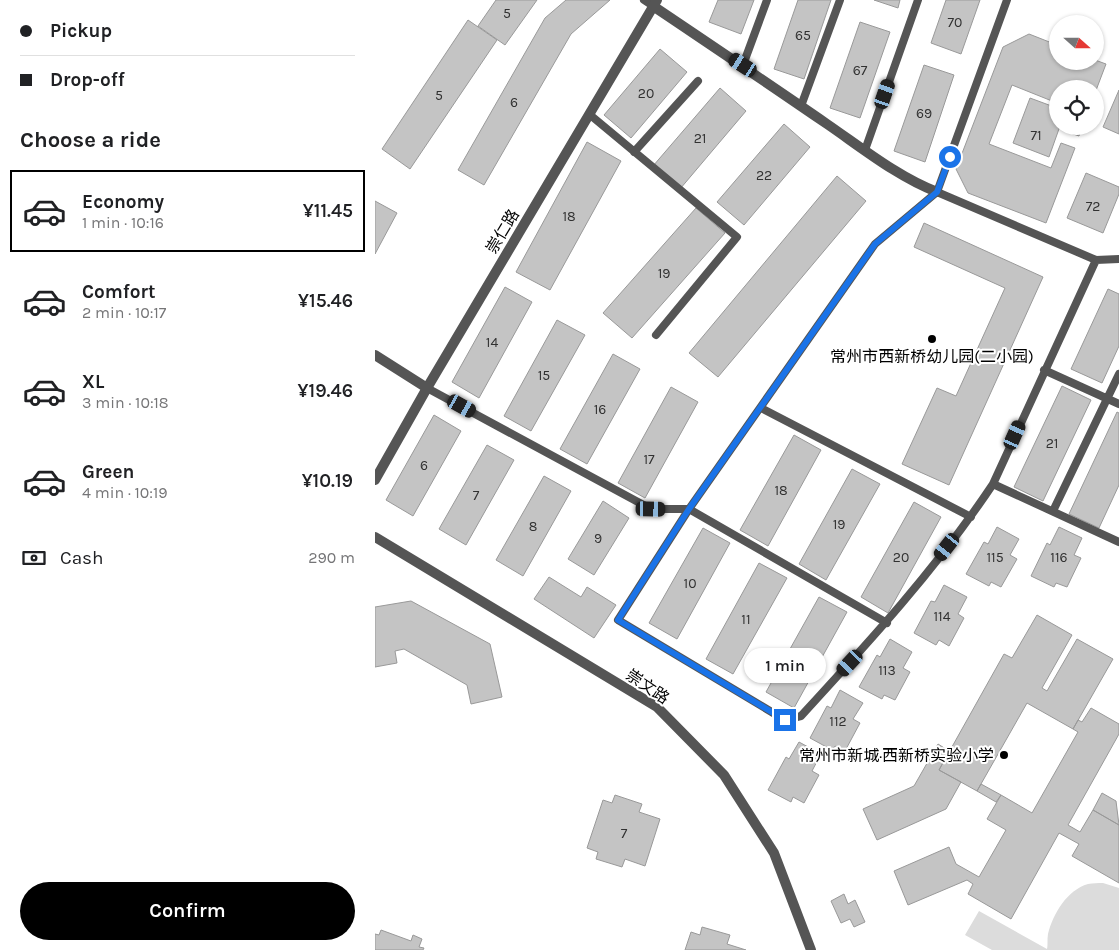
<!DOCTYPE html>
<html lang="en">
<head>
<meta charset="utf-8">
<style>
	:root { --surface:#fff; --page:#f2f2f2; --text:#202124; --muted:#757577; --line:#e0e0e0; --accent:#000 }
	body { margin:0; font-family:Karla,"Noto Sans SC",sans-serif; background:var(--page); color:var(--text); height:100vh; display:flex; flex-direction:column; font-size:19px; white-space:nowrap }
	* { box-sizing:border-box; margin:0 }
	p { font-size:16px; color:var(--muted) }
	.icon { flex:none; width:28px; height:28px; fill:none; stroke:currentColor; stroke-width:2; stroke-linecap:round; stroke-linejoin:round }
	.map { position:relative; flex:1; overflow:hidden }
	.panel { display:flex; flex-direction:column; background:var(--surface); width:375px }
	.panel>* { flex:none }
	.top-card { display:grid; align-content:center; height:110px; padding:0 20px; background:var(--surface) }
	.needle { width:32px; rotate:111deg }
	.fabs { position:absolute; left:674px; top:15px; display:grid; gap:10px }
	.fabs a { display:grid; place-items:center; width:55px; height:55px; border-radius:50%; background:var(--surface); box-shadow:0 1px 4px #0004; font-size:25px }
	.end { position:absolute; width:22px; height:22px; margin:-11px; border:6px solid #1a73e8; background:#fff; box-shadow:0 0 0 2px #fff }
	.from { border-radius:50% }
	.bubble { position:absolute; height:35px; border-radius:18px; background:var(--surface); box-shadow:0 1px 4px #0004; font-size:16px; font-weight:600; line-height:35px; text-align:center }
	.car { position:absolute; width:15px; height:30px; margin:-15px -8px; border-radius:6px; box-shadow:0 0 4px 1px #0007; background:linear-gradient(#222 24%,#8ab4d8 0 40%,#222 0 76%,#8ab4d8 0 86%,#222 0) }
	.top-card b { display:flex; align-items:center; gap:18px; height:48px; font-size:19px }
	.top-card b+b { border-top:1px solid var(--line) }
	.top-card i { width:12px; height:12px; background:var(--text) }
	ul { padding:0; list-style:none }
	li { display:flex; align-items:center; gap:15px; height:82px; margin:0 10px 8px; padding:0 10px; border:2px solid transparent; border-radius:0px }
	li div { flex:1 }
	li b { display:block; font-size:19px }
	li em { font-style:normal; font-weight:600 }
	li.selected { border-color:var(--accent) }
	li>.icon { width:45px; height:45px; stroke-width:1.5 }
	h2 { padding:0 20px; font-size:22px; line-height:60px }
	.pay { display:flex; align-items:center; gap:12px; height:55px; padding:0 20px; font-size:19px }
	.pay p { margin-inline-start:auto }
	.button { display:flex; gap:10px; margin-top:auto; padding:10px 20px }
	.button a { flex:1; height:58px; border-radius:30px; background:var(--accent); color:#fff; font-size:20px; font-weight:600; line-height:58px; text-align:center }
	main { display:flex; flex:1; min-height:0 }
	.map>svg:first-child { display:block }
	.green { fill:#dcdcdc }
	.building { fill:#c4c4c4; stroke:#999 }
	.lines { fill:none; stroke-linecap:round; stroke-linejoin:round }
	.lane { stroke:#555; stroke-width:8 }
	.street { stroke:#555; stroke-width:10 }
	.route { stroke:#1a73e8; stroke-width:6 }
	.poi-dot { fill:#000; stroke:#fff; stroke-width:2 }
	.labels { text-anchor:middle; stroke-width:4; stroke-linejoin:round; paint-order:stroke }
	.number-label { font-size:14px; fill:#313131 }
	.street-label { font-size:16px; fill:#000; stroke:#fff }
	.poi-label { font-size:16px; fill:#000; stroke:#fff }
</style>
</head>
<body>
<main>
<section class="panel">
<div class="top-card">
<b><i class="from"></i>Pickup</b>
<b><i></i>Drop-off</b>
</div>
<h2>Choose a ride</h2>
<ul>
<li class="selected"><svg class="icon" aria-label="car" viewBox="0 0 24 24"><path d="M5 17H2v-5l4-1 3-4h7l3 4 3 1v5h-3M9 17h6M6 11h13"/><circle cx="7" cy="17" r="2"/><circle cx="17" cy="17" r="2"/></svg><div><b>Economy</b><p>1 min · 10:16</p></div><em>¥11.45</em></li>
<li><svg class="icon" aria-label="car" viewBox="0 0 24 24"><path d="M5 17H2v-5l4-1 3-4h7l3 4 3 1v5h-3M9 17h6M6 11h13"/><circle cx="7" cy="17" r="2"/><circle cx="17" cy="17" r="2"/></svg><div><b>Comfort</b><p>2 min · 10:17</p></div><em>¥15.46</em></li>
<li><svg class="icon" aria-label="car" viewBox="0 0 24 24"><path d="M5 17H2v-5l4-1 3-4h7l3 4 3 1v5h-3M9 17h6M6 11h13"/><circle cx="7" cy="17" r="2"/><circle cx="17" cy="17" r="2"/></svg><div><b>XL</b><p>3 min · 10:18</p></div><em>¥19.46</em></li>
<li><svg class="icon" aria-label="car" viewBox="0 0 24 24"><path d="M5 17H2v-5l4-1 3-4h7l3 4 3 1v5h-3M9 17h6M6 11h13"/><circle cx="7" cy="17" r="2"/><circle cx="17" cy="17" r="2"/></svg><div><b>Green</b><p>4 min · 10:19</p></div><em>¥10.19</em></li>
</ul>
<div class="pay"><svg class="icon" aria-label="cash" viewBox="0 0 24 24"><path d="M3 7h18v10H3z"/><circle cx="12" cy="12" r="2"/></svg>Cash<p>290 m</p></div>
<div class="button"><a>Confirm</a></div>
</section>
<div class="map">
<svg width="744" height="950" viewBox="0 0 744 950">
	<rect width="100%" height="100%" fill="#fff"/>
	<path class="green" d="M728 883 744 888V950H617L590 935 604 911 672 949C673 945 672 939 673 934 678 914 692 890 713 884 718 883 723 883 728 883Z"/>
	<path class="building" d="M121 0H162L130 45 103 26Z
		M191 0H235L196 34 109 185 83 170 170 18Z
		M343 0H379L366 34 334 22Z
		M423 0H456L429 79 399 69Z
		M499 0H525L523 8Z
		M571 0H605L586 54 556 43Z
		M93 20 122 40 35 169 7 149Z
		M485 22 515 32 485 118 455 108Z
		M654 34 682 45V61H720V60L731 64 720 93V89H682V103L637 85 614 144 676 168 686 143 700 148 671 223 593 193 581 169 628 47Z
		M285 49 312 72 256 138 229 115Z
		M549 65 579 75 550 162 519 151Z
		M345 88 371 111 305 189 278 166Z
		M744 90V134L728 127Z
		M655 98 682 108V126H685L674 157 638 143Z
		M409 124 435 147 369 225 342 202Z
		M692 126H707L704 136 690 131Z
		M212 142 246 161 175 290 141 272Z
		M711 173 744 187V194L728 233 692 218Z
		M462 176 491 201 343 377 314 353Z
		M0 201 22 213 0 254Z
		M321 208 350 233 257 338 228 313Z
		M549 223 668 277 574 485 527 464 562 388 581 396 630 288 539 247Z
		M130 287 157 302 104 398 77 382Z
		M733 289 744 294V346L727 383 696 369Z
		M182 320 210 335 156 431 129 416Z
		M238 354 265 369 212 464 185 449Z
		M687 386 716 400 668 501 639 487Z
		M296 387 323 402 270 498 243 483Z
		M742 412 744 413V485L724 528 694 514Z
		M59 415 86 431 38 516 11 500Z
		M419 435 446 450 393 546 365 530Z
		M112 445 139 460 91 545 64 529Z
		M477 469 505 484 451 580 424 564Z
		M169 476 196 491 148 576 121 560Z
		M228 501 254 518 219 575 193 559Z
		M539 502 566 517 513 613 486 597Z
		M622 527 644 539 635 555 642 559 626 587 616 582 614 586 591 574 609 542 613 544Z
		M684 527 707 538 699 555 706 558 692 587 681 583 679 587 656 576 672 543 675 545Z
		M328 528 355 543 302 639 274 623Z
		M384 563 412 578 358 674 331 659Z
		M174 577 206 597 212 587 241 605 219 638 159 599Z
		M569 585 592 597 583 614 589 618 574 646 564 640 561 645 539 633 556 601 560 602Z
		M444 597 472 612 419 708 391 692Z
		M36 601 115 644 127 697 96 704 92 685 29 649 20 651 22 663 0 667V607Z
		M662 615 697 635 667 688 672 691 702 639 738 659 698 729 652 703 602 791 564 770 629 654 637 658Z
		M515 639 537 652 528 668 535 672 520 700 509 695 507 699 484 687 502 655 505 657Z
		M465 690 488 703 478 719 485 723 470 751 460 746 457 750 435 738 452 706 456 708Z
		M716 708 744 724V734L693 825 705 832 718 810 744 825V883L697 856 704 844 684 833 636 919 593 894 598 884 592 880 533 905 519 871 574 847 581 864 604 877 631 830 612 819 626 795 657 813 703 732 698 729 703 720 707 722Z
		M424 742 446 754 437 771 444 775 429 803 418 797 416 802 393 790 411 757 414 759Z
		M563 744 574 751 564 770 586 782 571 809 502 840 488 809 539 786Z
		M606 784 626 795 621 802 602 791Z
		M727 793 741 801 744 825 718 810Z
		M240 795 267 804 264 812 285 819 270 866 250 859 247 867 221 859 223 852 212 848 228 800 237 803Z
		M469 894 473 904 480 900 490 922 479 927 475 919 466 923 456 901Z
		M327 927 355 935 352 944 371 950H310L316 932 325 935Z
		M6 930 36 941 38 935 47 939 44 947 49 948 48 950H0V934L4 935Z"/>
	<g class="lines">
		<path class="lane" d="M269 0 278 6
			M632 0 562 192 500 244 314 509 243 620 410 720 426 716C494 642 562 568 618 484L721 260
			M368 65 392 0
			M426 106 465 0
			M214 114 362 237 281 335
			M490 150 543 0
			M259 152 323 81
			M562 192 721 260 744 259
			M669 370 744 404
			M52 388 276 509H314L512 623
			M386 408 596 517
			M618 484 744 542
			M678 511 744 374"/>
		<path class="street" d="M278 6C336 45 394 84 452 124 487 148 523 177 562 192
			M0 355 52 388
			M0 480 52 388 282 0
			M0 537 282 707 349 775 399 853 436 950"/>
	</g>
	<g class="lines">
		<path class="route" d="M410 720 243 620 314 509 500 244 562 192 575 157"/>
	</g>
	<g class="poi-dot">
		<circle cx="557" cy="339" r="5"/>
		<circle cx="629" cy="755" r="5"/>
	</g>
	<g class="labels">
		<g class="number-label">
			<text x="132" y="18">5</text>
			<text x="580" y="27">70</text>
			<text x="428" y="40">65</text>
			<text x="485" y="75">67</text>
			<text x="271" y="98">20</text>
			<text x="64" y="100">5</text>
			<text x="139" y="107">6</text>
			<text x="549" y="118">69</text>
			<text x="661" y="140">71</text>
			<text x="325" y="143">21</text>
			<text x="389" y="180">22</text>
			<text x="718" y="211">72</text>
			<text x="194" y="221">18</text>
			<text x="289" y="278">19</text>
			<text x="117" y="347">14</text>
			<text x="169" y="380">15</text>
			<text x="225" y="414">16</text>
			<text x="677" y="448">21</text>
			<text x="274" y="464">17</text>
			<text x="49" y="470">6</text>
			<text x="406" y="495">18</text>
			<text x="101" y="500">7</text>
			<text x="464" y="529">19</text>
			<text x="158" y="531">8</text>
			<text x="223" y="543">9</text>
			<text x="526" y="562">20</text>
			<text x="620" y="562">115</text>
			<text x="684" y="562">116</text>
			<text x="315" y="588">10</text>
			<text x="567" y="621">114</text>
			<text x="371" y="624">11</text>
			<text x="512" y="675">113</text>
			<text x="463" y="726">112</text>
			<text x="249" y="838">7</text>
		</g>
		<g class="street-label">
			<text transform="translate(127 231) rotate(-59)" y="6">崇仁路</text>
			<text transform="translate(273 686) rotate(34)" y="6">崇文路</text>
		</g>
		<g class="poi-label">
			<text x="557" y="362">常州市西新桥幼儿园(二小园)</text>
			<text x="619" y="761" text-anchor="end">常州市新城·西新桥实验小学</text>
		</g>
	</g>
</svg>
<div class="fabs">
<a><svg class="needle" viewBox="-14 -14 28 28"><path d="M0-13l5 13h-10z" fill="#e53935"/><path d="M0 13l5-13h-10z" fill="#757577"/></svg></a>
<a><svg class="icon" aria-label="locate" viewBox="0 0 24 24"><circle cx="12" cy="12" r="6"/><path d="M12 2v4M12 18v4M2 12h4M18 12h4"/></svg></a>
</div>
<i class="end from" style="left:575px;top:157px"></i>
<i class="end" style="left:410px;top:720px"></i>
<div class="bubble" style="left:369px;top:648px;width:82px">1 min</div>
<i class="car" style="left:368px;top:65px;rotate:303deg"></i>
<i class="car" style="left:510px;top:94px;rotate:19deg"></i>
<i class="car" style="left:87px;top:406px;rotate:119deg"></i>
<i class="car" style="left:640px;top:435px;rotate:24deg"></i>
<i class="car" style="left:276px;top:509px;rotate:91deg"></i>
<i class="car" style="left:572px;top:547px;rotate:218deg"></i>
<i class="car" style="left:475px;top:663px;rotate:223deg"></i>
</div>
</main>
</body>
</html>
